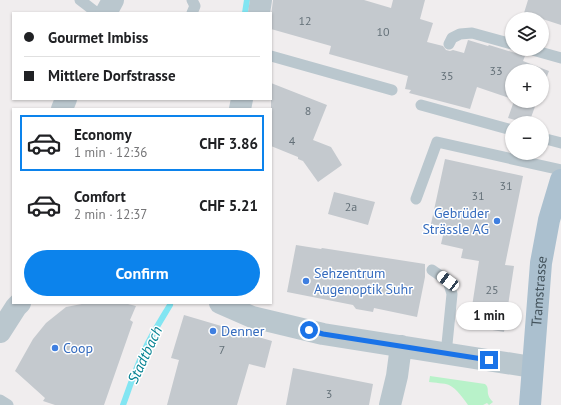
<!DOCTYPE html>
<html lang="en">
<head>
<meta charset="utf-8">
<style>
	:root { --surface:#fff; --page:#f6f6f6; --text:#202124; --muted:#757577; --line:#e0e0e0; --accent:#0c83ec }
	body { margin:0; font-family:"PT Sans",sans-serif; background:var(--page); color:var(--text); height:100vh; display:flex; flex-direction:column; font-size:15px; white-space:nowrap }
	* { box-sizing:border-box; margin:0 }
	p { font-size:13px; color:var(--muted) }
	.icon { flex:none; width:22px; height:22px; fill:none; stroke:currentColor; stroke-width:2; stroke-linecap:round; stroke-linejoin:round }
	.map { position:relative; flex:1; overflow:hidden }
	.side { position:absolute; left:12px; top:108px; width:260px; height:196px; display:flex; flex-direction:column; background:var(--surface); border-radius:0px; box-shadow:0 1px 3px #0004 }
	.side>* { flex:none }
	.banner { position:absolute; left:12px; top:12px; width:260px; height:88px; border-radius:0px; box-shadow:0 1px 3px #0004; display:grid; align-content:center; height:88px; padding:0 12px; background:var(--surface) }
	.tools { position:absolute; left:505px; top:12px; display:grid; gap:8px }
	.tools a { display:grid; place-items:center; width:44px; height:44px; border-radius:50%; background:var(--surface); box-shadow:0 1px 3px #0004; font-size:20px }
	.end { position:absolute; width:18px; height:18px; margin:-9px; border:5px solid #1a73e8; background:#fff; box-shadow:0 0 0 2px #fff }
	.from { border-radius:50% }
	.bubble { position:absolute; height:28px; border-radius:14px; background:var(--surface); box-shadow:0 1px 3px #0004; font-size:13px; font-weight:600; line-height:28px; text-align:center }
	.car { position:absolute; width:12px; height:24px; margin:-12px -6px; border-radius:5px; box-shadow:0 0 3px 1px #0007; background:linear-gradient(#fff 24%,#345 0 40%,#fff 0 76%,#345 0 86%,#fff 0) }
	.banner b { display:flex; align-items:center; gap:14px; height:38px; font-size:15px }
	.banner b+b { border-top:1px solid var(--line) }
	.banner i { width:10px; height:10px; background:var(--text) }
	ul { padding:7px 0 0; list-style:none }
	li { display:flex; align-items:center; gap:12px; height:56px; margin:0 8px 6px; padding:0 4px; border:2px solid transparent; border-radius:0px }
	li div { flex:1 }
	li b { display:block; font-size:15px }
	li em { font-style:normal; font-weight:600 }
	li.selected { border-color:var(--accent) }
	li>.icon { width:36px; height:36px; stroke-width:1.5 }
	.button { display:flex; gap:8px; margin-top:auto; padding:8px 12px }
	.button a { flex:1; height:46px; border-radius:24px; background:var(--accent); color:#fff; font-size:16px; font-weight:600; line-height:46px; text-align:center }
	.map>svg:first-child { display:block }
	.green { fill:#b8f2c9 }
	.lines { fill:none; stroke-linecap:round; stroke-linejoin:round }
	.stream { stroke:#82e5f2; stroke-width:6 }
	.building { fill:#c4c9ce }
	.lane { stroke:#bac7ce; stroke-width:11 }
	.street { stroke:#bac7ce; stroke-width:22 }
	.primary { stroke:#abc0cf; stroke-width:22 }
	.route { stroke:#1a73e8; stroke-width:5 }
	.shop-dot { fill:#3f7fe0; stroke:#fff; stroke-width:1.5 }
	.labels { text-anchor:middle; stroke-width:3; stroke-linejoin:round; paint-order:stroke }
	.number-label { font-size:12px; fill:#647078 }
	.shop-label { font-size:14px; fill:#366cbe; stroke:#fff; text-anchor:start }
	.street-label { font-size:14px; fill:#44535c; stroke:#fff }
	.water-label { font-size:15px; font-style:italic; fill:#058292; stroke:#fff }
</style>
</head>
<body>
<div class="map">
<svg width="561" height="405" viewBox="0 0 561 405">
	<rect width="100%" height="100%" fill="#f0edee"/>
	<path class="green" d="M430 376 485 384C491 389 484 393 493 402L489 405 487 403 483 405H468C463 398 457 389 449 385 444 383 435 383 429 382Z"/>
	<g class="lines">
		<path class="stream" d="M245 13 247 0
			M123 405C130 386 136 367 145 349 152 334 161 320 170 305"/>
	</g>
	<path class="building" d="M273 0H364L391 8 393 0H425L420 19 433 23 427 42 443 46 446 50 450 51 453 50 464 53 468 40 488 46 489 45 525 56 523 61 549 71 542 89V71H512V99L477 87 470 109 409 93 411 90 405 89 408 76 329 54 331 46 271 29V16Z
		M528 0H561V25L524 13Z
		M271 83 327 105 313 140 331 147 342 165 318 182 303 161 298 159V157L271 146Z
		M514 101H537L529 123H526L508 118Z
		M445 159 523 176 505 265 514 266 504 332 469 326 479 261 461 258 463 249 441 244 445 227 431 224Z
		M334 192 375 202 368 225 328 214Z
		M296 245 321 249 322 248 425 264V277L417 317 374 308 373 312 356 309 353 305 287 292Z
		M87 303H124L136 306 130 320 133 322 104 405H55L43 401 45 398 15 371 33 339 46 323 66 307Z
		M184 315 272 341 265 368 249 364 237 405H167L179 360 171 358Z
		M293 368 373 384 369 405H286Z"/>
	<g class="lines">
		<path class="lane" d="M80 0 97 13
			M192 0 195 6 192 13
			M449 44 452 38 460 34 472 33 512 44
			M529 49 561 58
			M271 56 392 90
			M421 105 512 130
			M542 138 561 143
			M416 199 437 142 561 170
			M432 270 448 281 452 294 446 354
			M0 400 8 405"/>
		<path class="street" d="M106 13 113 0
			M259 13 261 0
			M62 109 66 99
			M240 109 242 99
			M220 303 252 317 323 334 532 367
			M0 332 16 307 20 303
			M390 405 397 376 401 346"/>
		<path class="primary" id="s1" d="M530 405 541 263 549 220 561 180"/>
	</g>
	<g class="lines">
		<path class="route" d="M309 330 323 334 489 360"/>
	</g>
	<g class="shop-dot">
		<circle cx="497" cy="221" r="4"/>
		<circle cx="306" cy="281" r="4"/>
		<circle cx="213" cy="331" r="4"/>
		<circle cx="55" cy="348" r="4"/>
	</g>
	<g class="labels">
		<g class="number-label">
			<text x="305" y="25">12</text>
			<text x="383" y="36">10</text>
			<text x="496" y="75">33</text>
			<text x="447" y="80">35</text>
			<text x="308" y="115">8</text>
			<text x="292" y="145">4</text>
			<text x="506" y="190">31</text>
			<text x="478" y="200">31</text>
			<text x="351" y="211">2a</text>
			<text x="492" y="294">25</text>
			<text x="222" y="354">7</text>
			<text x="329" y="398">3</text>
		</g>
		<g class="shop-label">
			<text x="489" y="218" text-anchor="end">Gebrüder<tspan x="489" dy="16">Strässle AG</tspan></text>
			<text x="314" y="278">Sehzentrum<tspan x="314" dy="16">Augenoptik Suhr</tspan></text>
			<text x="221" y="336">Denner</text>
			<text x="63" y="353">Coop</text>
		</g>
		<g class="street-label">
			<text dy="5" stroke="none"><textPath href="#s1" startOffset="114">Tramstrasse</textPath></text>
		</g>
		<g class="water-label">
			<text transform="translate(145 355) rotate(-65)" y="5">Stadtbach</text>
		</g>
	</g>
</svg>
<div class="tools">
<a><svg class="icon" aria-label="layers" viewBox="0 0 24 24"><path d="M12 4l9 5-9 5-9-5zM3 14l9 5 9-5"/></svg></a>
<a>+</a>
<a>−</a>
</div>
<i class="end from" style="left:309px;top:330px"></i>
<i class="end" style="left:489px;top:360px"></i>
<div class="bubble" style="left:456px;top:302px;width:66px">1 min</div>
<i class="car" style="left:448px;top:281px;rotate:307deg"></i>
<div class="banner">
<b><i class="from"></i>Gourmet Imbiss</b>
<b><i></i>Mittlere Dorfstrasse</b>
</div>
<section class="side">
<ul>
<li class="selected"><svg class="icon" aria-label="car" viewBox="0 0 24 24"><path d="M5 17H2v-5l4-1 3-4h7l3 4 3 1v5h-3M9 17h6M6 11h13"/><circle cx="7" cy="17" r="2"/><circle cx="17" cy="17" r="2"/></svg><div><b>Economy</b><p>1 min · 12:36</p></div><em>CHF 3.86</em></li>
<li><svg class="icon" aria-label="car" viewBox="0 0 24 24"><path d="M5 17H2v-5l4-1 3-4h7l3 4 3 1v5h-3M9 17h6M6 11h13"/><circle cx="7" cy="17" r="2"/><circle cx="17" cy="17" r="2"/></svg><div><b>Comfort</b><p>2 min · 12:37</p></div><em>CHF 5.21</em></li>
</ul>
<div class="button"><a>Confirm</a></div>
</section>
</div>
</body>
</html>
